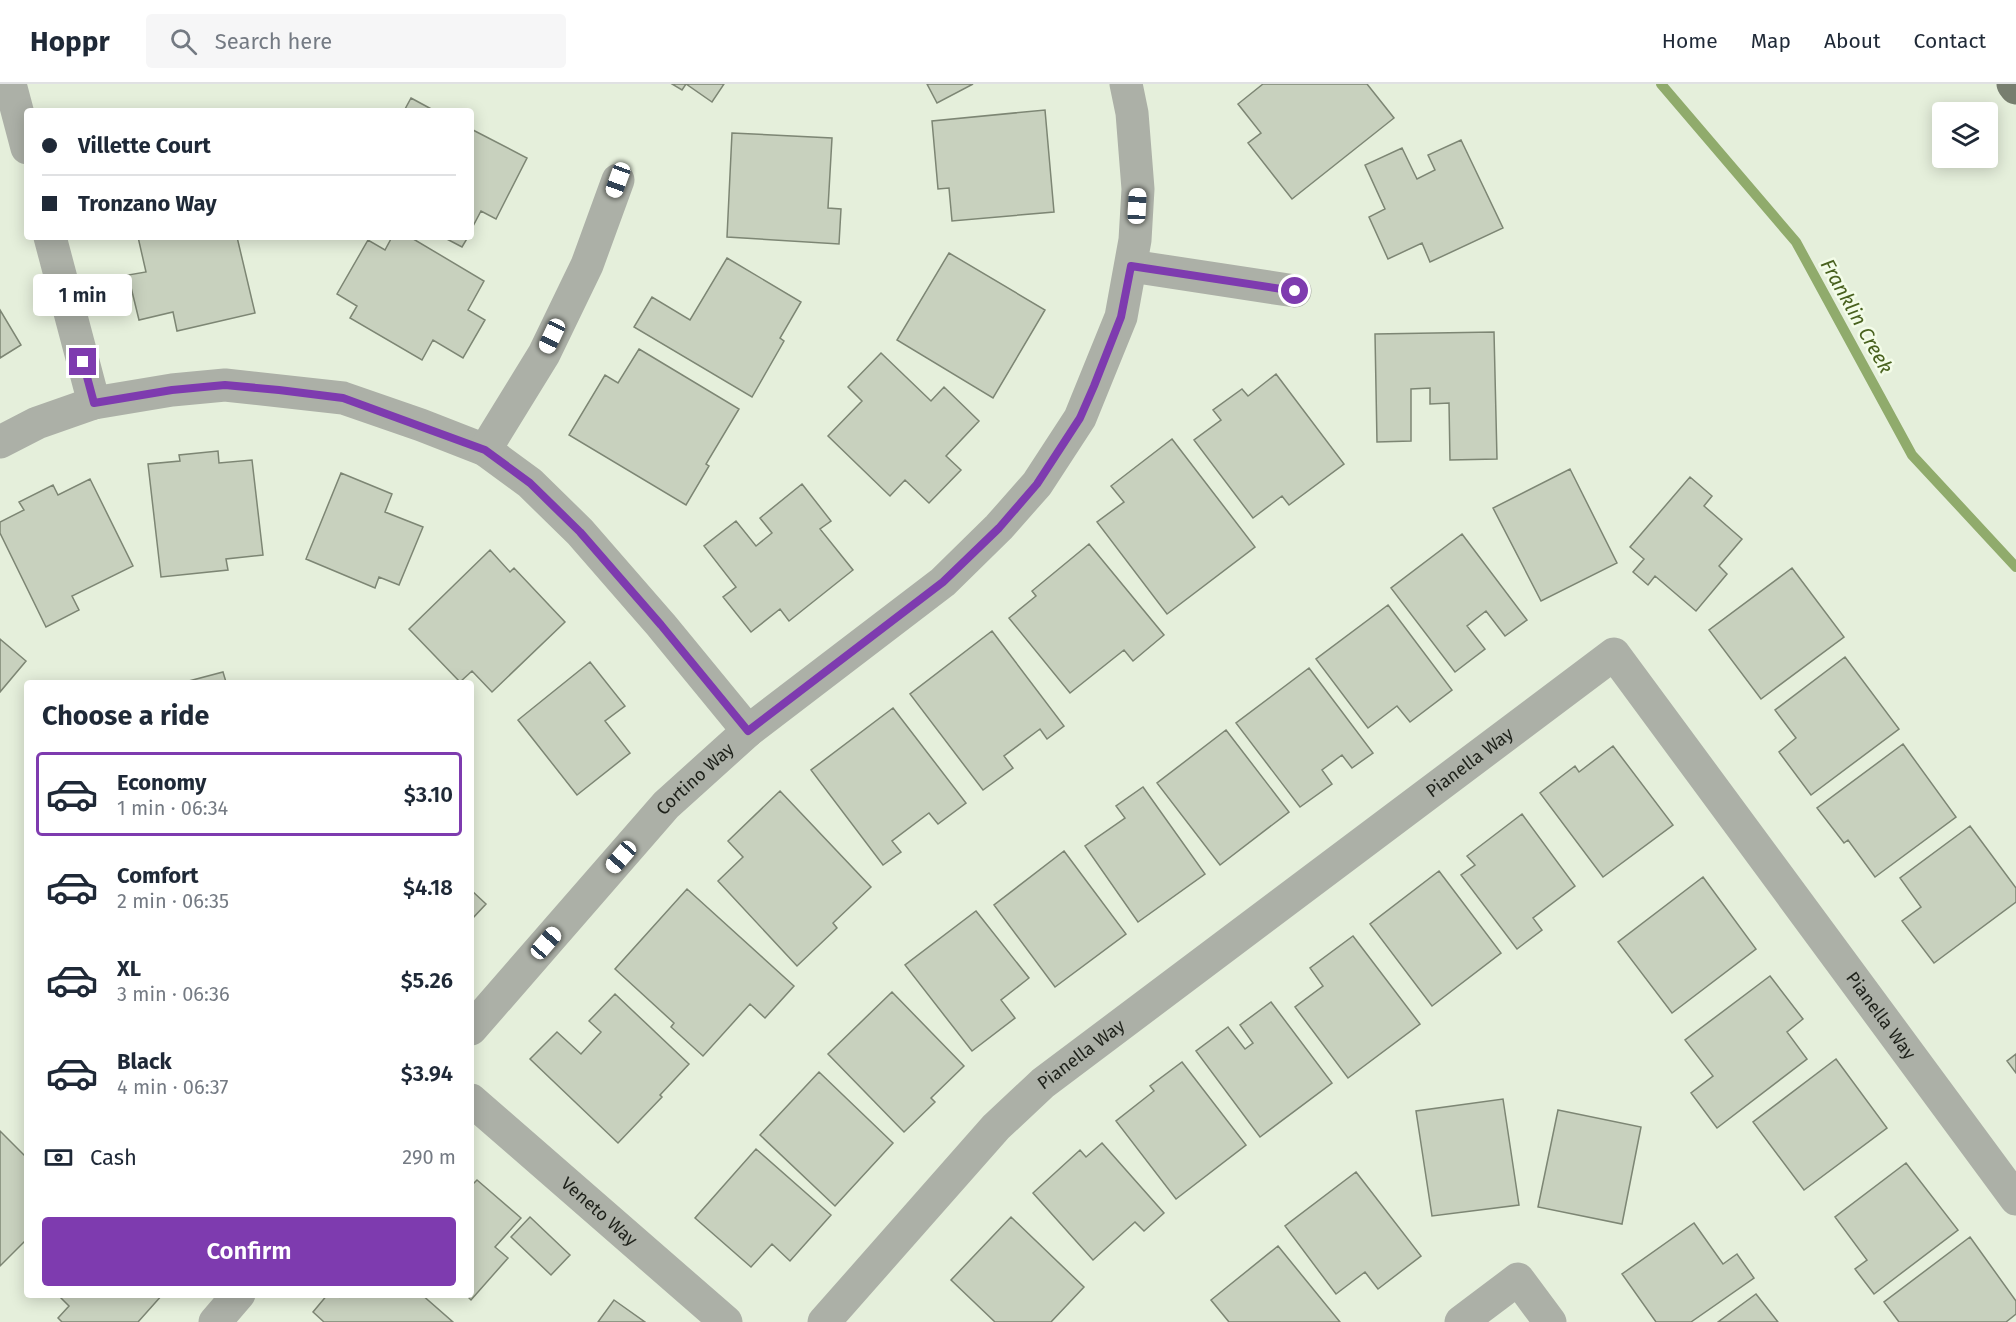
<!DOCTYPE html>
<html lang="en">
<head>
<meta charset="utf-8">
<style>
	:root { --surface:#fff; --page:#f6f6f7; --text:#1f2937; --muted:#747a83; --line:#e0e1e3; --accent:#7e3baf }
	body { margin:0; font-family:"Fira Sans",sans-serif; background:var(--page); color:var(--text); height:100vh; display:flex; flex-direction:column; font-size:22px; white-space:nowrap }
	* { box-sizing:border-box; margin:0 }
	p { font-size:20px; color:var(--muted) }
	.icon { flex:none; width:33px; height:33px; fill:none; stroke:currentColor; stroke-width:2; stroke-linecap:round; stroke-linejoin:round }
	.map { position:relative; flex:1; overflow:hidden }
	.details { position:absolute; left:24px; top:596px; width:450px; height:618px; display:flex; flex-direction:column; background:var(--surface); border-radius:6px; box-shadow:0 3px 15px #0003 }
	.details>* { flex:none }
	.top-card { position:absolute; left:24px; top:24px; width:450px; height:132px; border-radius:6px; box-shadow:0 3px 15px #0003; display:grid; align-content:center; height:132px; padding:0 18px; background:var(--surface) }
	.controls { position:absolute; left:1932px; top:18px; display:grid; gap:12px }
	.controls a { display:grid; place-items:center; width:66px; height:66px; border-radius:6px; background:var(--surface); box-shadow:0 3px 15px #0003; font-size:30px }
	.end { position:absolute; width:27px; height:27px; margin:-14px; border:8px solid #7e3baf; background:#fff; box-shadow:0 0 0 3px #fff }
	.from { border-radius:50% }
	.bubble { position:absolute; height:42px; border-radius:6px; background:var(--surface); box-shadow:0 3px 15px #0003; font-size:20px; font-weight:600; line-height:42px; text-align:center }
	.car { position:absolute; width:18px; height:36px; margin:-18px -9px; border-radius:8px; box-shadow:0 0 4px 2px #0007; background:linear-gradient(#fff 24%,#345 0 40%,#fff 0 76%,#345 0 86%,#fff 0) }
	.top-card b { display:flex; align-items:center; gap:21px; height:57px; font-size:22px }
	.top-card b+b { border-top:2px solid var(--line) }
	.top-card i { width:15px; height:15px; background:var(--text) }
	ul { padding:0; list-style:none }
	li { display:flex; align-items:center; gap:18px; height:84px; margin:0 12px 9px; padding:0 6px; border:3px solid transparent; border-radius:6px }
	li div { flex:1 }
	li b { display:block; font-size:22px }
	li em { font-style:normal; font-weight:600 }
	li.active { border-color:var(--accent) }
	li>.icon { width:54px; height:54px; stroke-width:1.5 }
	h2 { padding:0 18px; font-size:27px; line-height:72px }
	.pay { display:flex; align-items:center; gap:15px; height:66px; padding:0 18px; font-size:22px }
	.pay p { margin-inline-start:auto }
	.primary-button { display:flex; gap:12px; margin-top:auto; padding:12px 18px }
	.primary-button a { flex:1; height:69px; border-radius:6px; background:var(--accent); color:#fff; font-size:24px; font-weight:600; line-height:69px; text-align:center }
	header { display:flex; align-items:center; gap:36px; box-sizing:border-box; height:84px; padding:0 30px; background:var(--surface); border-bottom:2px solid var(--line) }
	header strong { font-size:28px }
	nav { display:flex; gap:33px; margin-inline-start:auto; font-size:21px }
	.search { width:420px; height:54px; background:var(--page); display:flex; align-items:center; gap:15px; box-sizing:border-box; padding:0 21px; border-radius:6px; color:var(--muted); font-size:22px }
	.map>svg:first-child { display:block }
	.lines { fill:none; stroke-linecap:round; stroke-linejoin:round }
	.stream { stroke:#90ab6c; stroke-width:10 }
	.building { fill:#c8d1be; stroke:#7d8674; stroke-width:1.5 }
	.minor { stroke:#acb0a7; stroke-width:33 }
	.major { stroke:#777e6f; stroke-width:33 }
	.route { stroke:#7e3baf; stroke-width:8 }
	.labels { text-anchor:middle; stroke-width:5; stroke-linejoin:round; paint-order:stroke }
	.street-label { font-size:18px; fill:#1e211a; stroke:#f3fce8 }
	.water-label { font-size:20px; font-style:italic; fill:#48611e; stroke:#f3fce8 }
</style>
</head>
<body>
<header>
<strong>Hoppr</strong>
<div class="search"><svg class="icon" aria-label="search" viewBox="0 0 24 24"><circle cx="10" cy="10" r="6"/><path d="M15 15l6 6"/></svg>Search here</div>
<nav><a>Home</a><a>Map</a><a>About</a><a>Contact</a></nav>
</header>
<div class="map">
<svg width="2016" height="1238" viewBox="0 0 2016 1238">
	<rect width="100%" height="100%" fill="#e5efdb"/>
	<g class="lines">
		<path class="stream" d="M1661 0 1796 158 1912 371 2016 483"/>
	</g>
	<path class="building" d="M672 0H724L712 18 686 0 682 6Z
		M927 0H973L937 19Z
		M1263 0H1367L1394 34 1292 115 1248 59 1261 49 1238 20Z
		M411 14 435 27H404Z
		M1045 26 1054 128 952 137 949 104 938 105 932 37Z
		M471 45 527 74 496 135 481 127 471 146Z
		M732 49 832 54 828 124 841 125 839 160 727 153Z
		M1461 56 1503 144 1430 178 1422 159 1388 175 1369 133 1385 125 1365 81 1402 64 1417 95 1435 86 1428 71Z
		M138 153H237L255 229 177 247 173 228 139 236 128 191 146 188Z
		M392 153H410L484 197 468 226 485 236 463 274 433 256 422 276 350 234 357 222 337 210 368 156 385 166Z
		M443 153H468L462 163Z
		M949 169 1045 226 993 314 897 256Z
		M727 174 801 218 780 254 784 257 752 313 634 243 652 213 690 236Z
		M0 226 21 261 0 274Z
		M1494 248 1497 375 1450 376 1449 319 1430 320V304L1411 305V357L1377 358 1375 250Z
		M639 265 739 325 706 380 709 382 686 421 569 351 605 291 618 299Z
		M881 269 931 317 944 303 979 337 946 372 961 386 929 419 905 396 890 412 828 352 862 317 848 303Z
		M1276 290 1344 380 1289 421 1282 412 1253 434 1194 356 1221 336 1213 326 1242 305 1248 312Z
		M1172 355 1255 463 1167 530 1097 438 1124 418 1111 402Z
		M218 367 219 379 252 376 263 471 226 475 228 486 161 493 148 380 180 377 179 371Z
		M1570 385 1617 479 1541 517 1493 424Z
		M341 389 392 410 385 428 423 443 399 501 379 493 375 504 306 475Z
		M1690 393 1712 412 1704 422 1742 455 1719 482 1727 490 1696 527 1655 492 1648 501 1633 488 1644 475 1630 463Z
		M90 395 133 482 72 512 79 526 46 543 0 449V438L24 426 19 418 53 401 58 411Z
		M802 400 831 437 820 445 853 486 789 537 780 525 751 548 723 513 736 503 704 462 736 437 756 462 772 449 760 434Z
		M1462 450 1527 536 1505 552 1486 527 1467 542 1485 565 1455 588 1391 504Z
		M1089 460 1164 551 1133 577 1124 566 1070 609 1009 534 1036 512 1032 507Z
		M490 466 510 488 514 484 565 538 492 608 472 587 460 598 409 545Z
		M1792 484 1844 553 1761 615 1709 546Z
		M1388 521 1452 606 1410 638 1397 622 1368 644 1316 575Z
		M992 547 1064 642 1047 655 1040 645 1004 672 1013 684 983 706 910 610Z
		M0 555 26 577 0 608Z
		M1845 573 1899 645 1811 711 1779 668 1796 654 1775 626Z
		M590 578 625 622 605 637 630 669 577 711 518 636Z
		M1309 584 1373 669 1352 684 1342 671 1322 686 1332 700 1300 723 1236 639Z
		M223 588 226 598H185Z
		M893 624 966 719 938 740 929 729 892 757 901 768 883 781 811 686Z
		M1226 646 1289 728 1220 781 1157 699Z
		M1903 660 1956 733 1875 793 1848 756 1844 759 1817 724Z
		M1613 662 1673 741 1603 793 1540 709 1575 682 1579 688Z
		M1143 703 1205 790 1138 838 1085 762 1125 734 1116 722Z
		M780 707 871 803 833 839 837 844 797 882 718 797 743 773 728 757Z
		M1522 730 1575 802 1533 834 1542 846 1517 865 1461 791 1475 781 1467 772Z
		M1970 742 2016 804V818L1934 879 1902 837 1921 823 1900 794Z
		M1064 767 1126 850 1055 903 994 821Z
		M1439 787 1501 869 1432 922 1370 840Z
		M1703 793 1756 865 1672 929 1618 858Z
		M687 805 794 902 765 934 750 920 703 972 671 943 674 939 615 885Z
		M471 806 486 820 471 836Z
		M976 827 1029 894 1001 916 1015 934 972 967 905 881Z
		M1353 852 1420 940 1348 994 1295 923 1323 902 1310 884Z
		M1770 892 1803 935 1787 948 1807 975 1717 1044 1691 1009 1713 992 1685 956Z
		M892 908 964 982 931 1014 935 1018 904 1048 828 970Z
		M615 910 689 980 660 1011 662 1013 618 1059 530 975 557 948 581 970 601 948 589 937Z
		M1271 918 1332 999 1260 1053 1196 967 1228 943 1245 965 1253 959 1240 941Z
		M2016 970V989L2007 977Z
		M1836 975 1887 1044 1804 1106 1753 1038Z
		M1182 978 1246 1061 1176 1115 1116 1037 1154 1007 1150 1002Z
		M819 988 893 1059 835 1122 760 1051Z
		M1503 1015 1519 1121 1432 1132 1416 1027Z
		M1558 1026 1641 1043 1622 1140 1538 1123Z
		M0 1047 27 1074V1155L0 1182Z
		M1102 1059 1164 1129 1144 1147 1135 1138 1093 1176 1033 1109 1080 1066 1086 1073Z
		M756 1065 831 1131 790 1177 772 1160 751 1183 695 1134Z
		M1906 1079 1958 1146 1874 1210 1855 1185 1867 1176 1835 1133Z
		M1356 1088 1421 1172 1378 1205 1365 1188 1336 1210 1285 1142Z
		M477 1096 521 1134 495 1163 508 1174 471 1216 465 1210H471V1102Z
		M530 1133 570 1171 551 1191 511 1153Z
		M1011 1133 1084 1203 1051 1238H995L951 1196Z
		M1694 1139 1723 1180 1737 1170 1754 1194 1691 1238H1656L1622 1190Z
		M1970 1153 2016 1217V1230L2006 1238H1899L1884 1218Z
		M1278 1162 1340 1238H1229L1211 1216Z
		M57 1210H163L138 1238H62L58 1234 69 1222Z
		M328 1210H336L339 1213 341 1210H421L453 1238H324L313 1228Z
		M1756 1210 1778 1238H1718Z
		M614 1216 645 1238H598Z"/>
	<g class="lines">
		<g class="minor">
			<path d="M10 0 27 64"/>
			<path d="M50 153 94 319"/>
			<path d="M1131 182 1295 207"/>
			<path d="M0 358 37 339 94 319 172 306 225 301 343 314 421 341 485 366 530 399 580 448 661 541 748 647"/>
			<path d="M485 366 544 270 587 181 618 96"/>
			<path id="s1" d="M471 945 666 721 748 647 943 498 999 443 1037 400 1080 334 1121 233 1135 156 1138 105 1132 29 1126 0"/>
			<path id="s2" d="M471 1016 726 1238"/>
			<path d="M215 1238 239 1210"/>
			<path id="s3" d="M824 1238 996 1043 1043 999 1614 570 2016 1115"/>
			<path d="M1461 1238 1518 1195 1550 1238"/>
		</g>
		<path class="major" d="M2013 0 2016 4"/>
	</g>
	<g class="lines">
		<path class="route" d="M83 278 94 319 172 306 225 301 279 306 343 314 485 366 530 399 580 448 661 541 748 647 943 498 999 444 1037 400 1080 334 1094 302 1121 233 1131 182 1295 207"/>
	</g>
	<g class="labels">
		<g class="street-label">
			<text dy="6" stroke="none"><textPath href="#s3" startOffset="858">Pianella Way</textPath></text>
			<text dy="6" stroke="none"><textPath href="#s1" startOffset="336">Cortino Way</textPath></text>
			<text dy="6" stroke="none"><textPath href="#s3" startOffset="1488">Pianella Way</textPath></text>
			<text dy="6" stroke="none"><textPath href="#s3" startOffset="372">Pianella Way</textPath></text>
			<text dy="6" stroke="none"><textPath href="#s2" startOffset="170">Veneto Way</textPath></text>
		</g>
		<g class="water-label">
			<text transform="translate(1857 232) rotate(61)" y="7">Franklin Creek</text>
		</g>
	</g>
</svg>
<div class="controls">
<a><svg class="icon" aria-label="layers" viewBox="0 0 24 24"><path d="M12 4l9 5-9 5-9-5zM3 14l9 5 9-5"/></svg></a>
</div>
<i class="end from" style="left:1295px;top:207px"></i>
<i class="end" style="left:83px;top:278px"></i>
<div class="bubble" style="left:33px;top:190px;width:99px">1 min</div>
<i class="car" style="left:618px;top:96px;rotate:200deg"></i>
<i class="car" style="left:1137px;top:122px;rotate:3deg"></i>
<i class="car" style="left:552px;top:252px;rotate:205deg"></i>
<i class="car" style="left:621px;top:773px;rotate:221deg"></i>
<i class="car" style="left:546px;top:859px;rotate:41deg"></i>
<div class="top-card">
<b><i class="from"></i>Villette Court</b>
<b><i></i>Tronzano Way</b>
</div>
<section class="details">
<h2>Choose a ride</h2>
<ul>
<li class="active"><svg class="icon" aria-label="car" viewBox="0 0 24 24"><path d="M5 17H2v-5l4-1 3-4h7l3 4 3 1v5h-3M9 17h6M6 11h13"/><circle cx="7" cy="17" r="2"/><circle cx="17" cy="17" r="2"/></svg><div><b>Economy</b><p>1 min · 06:34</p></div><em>$3.10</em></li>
<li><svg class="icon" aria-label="car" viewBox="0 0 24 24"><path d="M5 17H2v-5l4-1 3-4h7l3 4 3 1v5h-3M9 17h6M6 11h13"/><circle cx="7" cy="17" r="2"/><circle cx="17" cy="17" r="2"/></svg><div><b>Comfort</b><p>2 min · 06:35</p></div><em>$4.18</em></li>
<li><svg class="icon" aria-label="car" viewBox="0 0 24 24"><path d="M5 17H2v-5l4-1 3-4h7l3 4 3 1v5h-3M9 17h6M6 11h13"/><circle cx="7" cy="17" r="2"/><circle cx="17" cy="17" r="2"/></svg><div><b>XL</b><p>3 min · 06:36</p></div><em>$5.26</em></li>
<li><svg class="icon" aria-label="car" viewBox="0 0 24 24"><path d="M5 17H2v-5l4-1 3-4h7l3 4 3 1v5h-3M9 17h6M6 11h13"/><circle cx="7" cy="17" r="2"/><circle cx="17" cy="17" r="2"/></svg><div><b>Black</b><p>4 min · 06:37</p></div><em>$3.94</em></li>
</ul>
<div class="pay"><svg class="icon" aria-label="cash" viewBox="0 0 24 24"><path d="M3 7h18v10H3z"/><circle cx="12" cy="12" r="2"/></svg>Cash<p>290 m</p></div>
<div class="primary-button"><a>Confirm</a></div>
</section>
</div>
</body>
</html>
